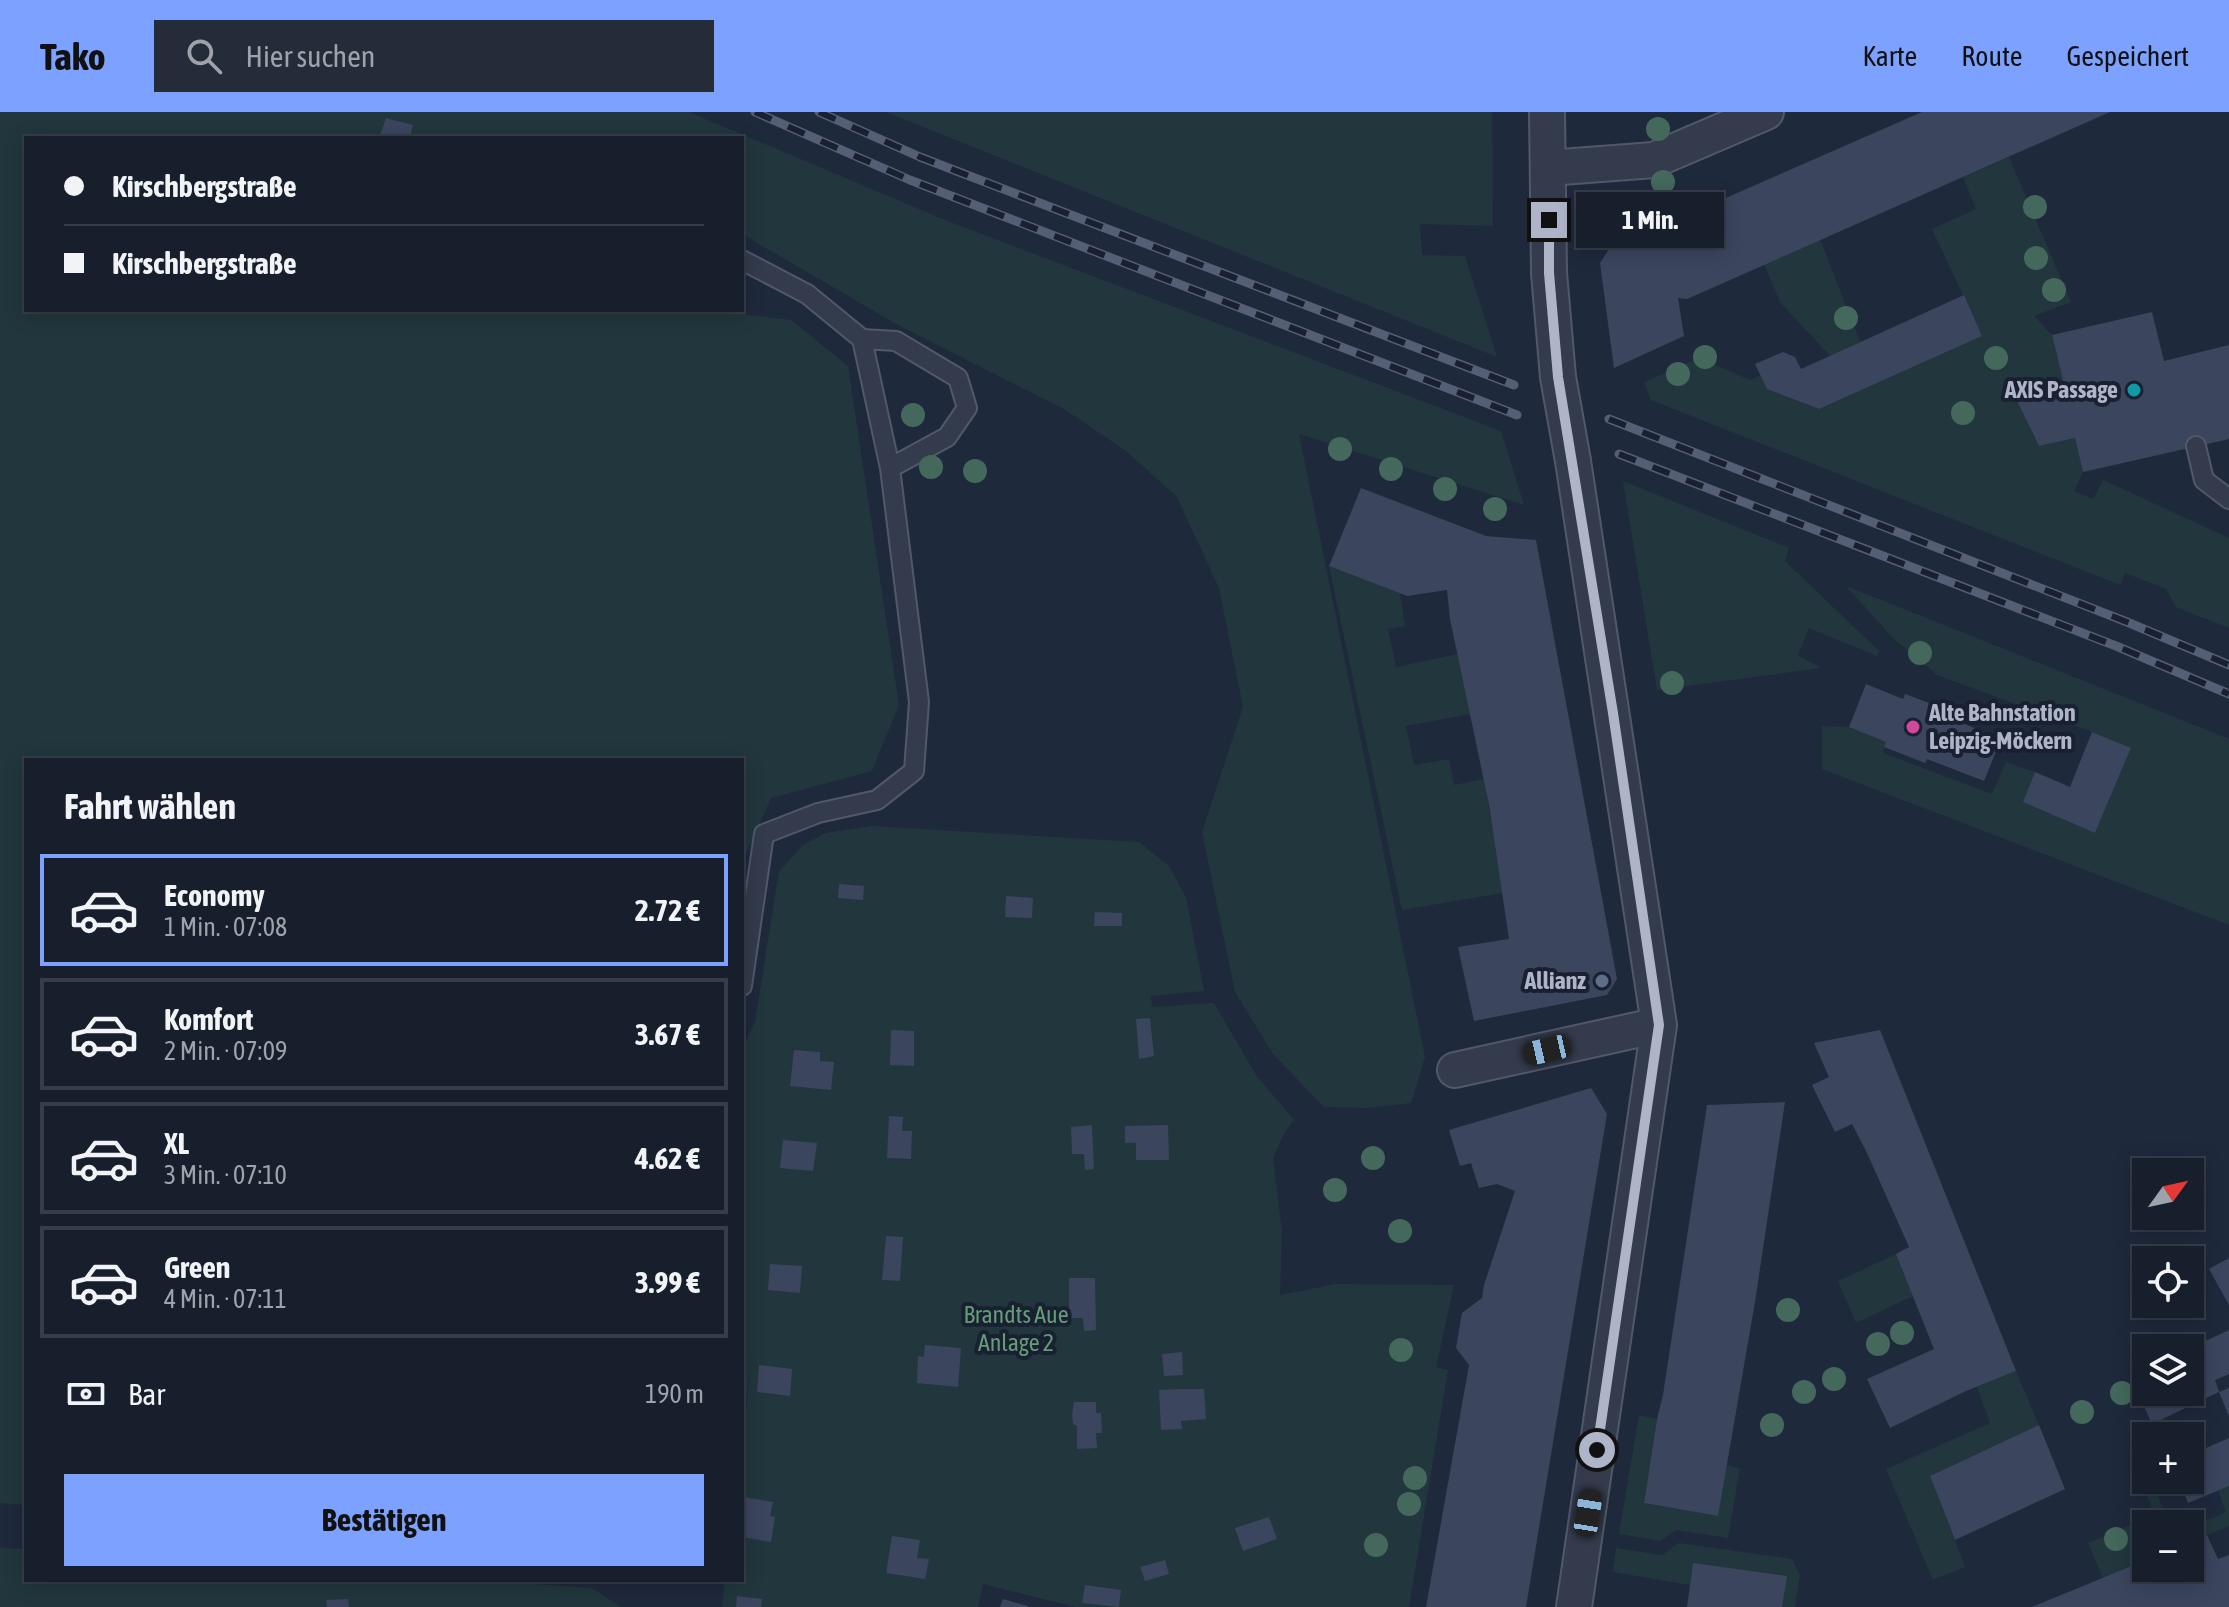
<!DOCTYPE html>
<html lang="de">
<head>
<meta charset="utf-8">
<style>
	:root { --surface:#171f2d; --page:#242c39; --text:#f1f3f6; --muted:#9ea2aa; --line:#363d49; --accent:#7da1ff }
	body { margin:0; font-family:"Asap Condensed",sans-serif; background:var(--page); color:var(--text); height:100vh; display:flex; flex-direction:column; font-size:30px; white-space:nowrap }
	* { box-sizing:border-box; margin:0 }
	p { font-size:26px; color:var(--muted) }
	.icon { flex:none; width:44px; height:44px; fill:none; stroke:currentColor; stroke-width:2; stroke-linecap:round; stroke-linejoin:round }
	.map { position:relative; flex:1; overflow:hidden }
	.panel { position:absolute; left:24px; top:646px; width:720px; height:824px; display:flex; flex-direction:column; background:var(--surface); border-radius:0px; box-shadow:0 4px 20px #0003,0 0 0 2px var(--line) }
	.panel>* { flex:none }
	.banner { position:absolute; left:24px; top:24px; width:720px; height:176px; border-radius:0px; box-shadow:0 4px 20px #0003,0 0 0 2px var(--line); display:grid; align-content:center; height:176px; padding:0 40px; background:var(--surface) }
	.needle { width:52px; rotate:57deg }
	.controls { position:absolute; left:2132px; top:1046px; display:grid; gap:16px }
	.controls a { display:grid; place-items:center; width:72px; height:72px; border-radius:0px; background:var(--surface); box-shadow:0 4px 20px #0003,0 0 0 2px var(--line); font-size:40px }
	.end { position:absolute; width:36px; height:36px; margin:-18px; border:10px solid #aeb5c8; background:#111; box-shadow:0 0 0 4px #111 }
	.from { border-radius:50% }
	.bubble { position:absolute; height:56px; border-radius:0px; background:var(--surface); box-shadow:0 4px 20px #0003,0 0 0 2px var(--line); font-size:26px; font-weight:700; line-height:56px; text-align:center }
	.car { position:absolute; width:24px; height:48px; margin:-24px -12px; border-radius:10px; box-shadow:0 0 6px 2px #0007; background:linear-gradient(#222 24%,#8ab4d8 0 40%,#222 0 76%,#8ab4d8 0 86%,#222 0) }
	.banner b { display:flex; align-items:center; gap:28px; height:76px; font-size:30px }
	.banner b+b { border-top:2px solid var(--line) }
	.banner i { width:20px; height:20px; background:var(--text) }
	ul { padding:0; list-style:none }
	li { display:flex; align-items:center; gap:24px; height:112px; margin:0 16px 12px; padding:0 24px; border:4px solid var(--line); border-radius:0px }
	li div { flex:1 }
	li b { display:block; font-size:30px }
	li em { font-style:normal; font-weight:700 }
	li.on { border-color:var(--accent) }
	li>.icon { width:72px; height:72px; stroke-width:1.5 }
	h2 { padding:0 40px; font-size:36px; line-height:96px }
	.pay { display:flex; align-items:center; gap:20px; height:88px; padding:0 40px; font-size:30px }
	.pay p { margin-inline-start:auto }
	.action { display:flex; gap:16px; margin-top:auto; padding:16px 40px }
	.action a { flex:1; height:92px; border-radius:0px; background:var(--accent); color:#111; font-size:32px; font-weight:700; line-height:92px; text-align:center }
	header { display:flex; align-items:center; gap:48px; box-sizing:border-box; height:112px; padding:0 40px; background:var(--accent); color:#111 }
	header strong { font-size:38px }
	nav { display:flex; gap:44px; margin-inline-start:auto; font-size:28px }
	.search { width:560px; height:72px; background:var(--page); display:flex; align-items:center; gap:20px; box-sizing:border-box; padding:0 28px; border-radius:0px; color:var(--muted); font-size:30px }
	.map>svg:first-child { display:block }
	.green { fill:#21373d }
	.building { fill:#3b455d }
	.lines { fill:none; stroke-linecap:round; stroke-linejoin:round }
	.service-casing { stroke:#51586a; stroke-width:22 }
	.minor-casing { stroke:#51586a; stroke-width:38 }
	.service { stroke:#333b4c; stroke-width:18 }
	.minor { stroke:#333b4c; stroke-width:34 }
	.rail-casing { stroke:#555e74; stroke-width:9 }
	.rail { stroke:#192031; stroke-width:6; stroke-dasharray:18; stroke-linecap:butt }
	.minor-bridge-casing { stroke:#51586a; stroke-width:38; stroke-linecap:butt }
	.minor-bridge { stroke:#333b4c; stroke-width:34 }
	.tree { fill:#44685c }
	.route { stroke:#aeb5c8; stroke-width:10 }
	.culture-dot { fill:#0f9aa8; stroke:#192031; stroke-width:3 }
	.hotel-dot { fill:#d1479c; stroke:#192031; stroke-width:3 }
	.service-dot { fill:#5c6f8a; stroke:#192031; stroke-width:3 }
	.labels { text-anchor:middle; stroke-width:8; stroke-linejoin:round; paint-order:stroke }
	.poi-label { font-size:24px; font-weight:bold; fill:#aeb5c8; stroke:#192031; text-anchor:end }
	.park-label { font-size:24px; fill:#639c76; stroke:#192031 }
</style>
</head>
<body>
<header>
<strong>Tako</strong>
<div class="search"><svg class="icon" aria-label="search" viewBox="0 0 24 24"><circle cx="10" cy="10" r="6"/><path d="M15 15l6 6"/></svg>Hier suchen</div>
<nav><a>Karte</a><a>Route</a><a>Gespeichert</a></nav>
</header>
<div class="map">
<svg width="2229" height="1495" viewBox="0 0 2229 1495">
	<rect width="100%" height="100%" fill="#1f293c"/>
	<path class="green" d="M0 0H689L945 108 1501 319 1524 393 1299 322 1425 945 1411 991 1367 996 1324 995 1273 942 1235 880 1202 720 1243 595 1219 476 1177 385 1126 339 1064 297 898 213 742 122V26H26V198H706L791 208 848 254 899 593 872 659 771 686 742 752V648H26V1393L0 1391Z
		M886 0H1492L1493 114 1420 112 1422 143 1465 144 1497 245Z
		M2009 45 2071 190 2034 204 2052 223 2064 272 2014 284 2039 334 2075 326 2083 360 2074 379 2093 387 2103 368 2229 426V516L2176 495 2166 477 2125 461 2120 473 1651 288 1644 270 1699 246 1750 268 1761 263 1767 277 1819 297 1982 224 1932 117 1976 97 1963 65Z
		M1687 89 1699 98 1609 137 1615 121Z
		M1820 127 1860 230 1830 244 1780 190 1764 152Z
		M1623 369 1789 436 1785 449 1879 539 1877 544 1809 516 1798 543 1821 556 1657 578Z
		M1329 454 1400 481 1405 514 1388 517 1396 555 1458 542 1471 602 1406 614 1414 653 1449 647 1454 673 1484 667 1503 781 1402 798Z
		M1846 474 2229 627V813L1822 657V614L1849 615 1886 630 1883 641 1992 682 2006 650 2035 660 2023 690 2095 721 2131 637 2092 620 1937 563 1893 526Z
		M871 714 1139 730 1169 754 1186 785 1204 879 1151 884 1152 895 1214 891 1256 963 1294 1008 1285 1020 1273 1046 1282 1120 1280 1183 1336 1172 1454 1173 1436 1255 1448 1258 1409 1495H1076L983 1472 978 1495H722L725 1468H742V1330L755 1222 742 1319V938L755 910 779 760 803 733 826 721Z
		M1896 1142 1913 1184 1856 1211 1838 1169Z
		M2016 1259 2039 1313 1930 1364 1965 1455 1933 1468 1886 1357 1990 1311 1977 1275Z
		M1639 1303 1657 1307 1644 1391 1717 1404 1726 1353 1740 1356 1728 1426 1676 1418 1660 1429 1619 1422Z
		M2152 1371 2170 1412H2146V1448L2103 1466 2088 1431 2155 1403 2143 1374Z
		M2229 1374V1414L2202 1425 2197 1413 2226 1400 2218 1379Z
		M1679 1431 1792 1447 1800 1463 1795 1495H1782L1786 1464 1693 1452 1690 1473 1613 1460 1616 1436 1662 1443Z
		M0 1436 26 1437V1468H482L592 1476 621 1495H0Z"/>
	<path class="building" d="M1922 0H2110L1687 187 1678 186 1684 224 1614 256 1600 151 1609 137Z
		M386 6 413 13 410 26H379Z
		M1964 183 1982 224 1819 297 1767 277 1755 252 1783 240 1795 245 1801 257Z
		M2152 200 2164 249 2229 233V327L2083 360 2075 326 2039 334 2014 283 2064 272 2052 223Z
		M1361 376 1486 424 1536 428 1617 867 1607 883 1474 909 1458 835 1509 827 1489 693 1450 507 1447 478 1407 484 1329 454Z
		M1866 572 1903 587 1905 582 1945 597 1943 603 2001 627 1984 669 1927 647 1925 651 1884 635 1886 630 1849 615Z
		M2092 620 2131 636 2095 721 2023 690 2035 660 2070 675Z
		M839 772 864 774 863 788 838 786Z
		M1006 784 1033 786 1032 806 1005 805Z
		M1095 800 1122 801V814H1094Z
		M1150 906 1154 944 1139 947 1136 907Z
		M891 918 914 919V954L890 953Z
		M1880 918 2016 1259 1966 1279 1890 1316 1867 1267 1934 1237 1896 1142 1909 1135 1867 1041 1852 1012 1835 1020 1812 973 1829 965 1814 931Z
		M794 938 820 940V949L834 950 831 978 790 974Z
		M1591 976 1607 1002 1526 1495H1426L1469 1253 1456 1236 1462 1201 1482 1186 1484 1173 1515 1079 1497 1072 1479 1076 1471 1051 1460 1054 1449 1018Z
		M1785 990 1755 1190 1718 1404 1644 1391 1657 1307 1663 1283 1707 993Z
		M889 1004 903 1005 902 1019H912L911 1047 887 1046Z
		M1092 1013 1094 1057 1085 1058 1084 1042H1072L1071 1015Z
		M1168 1013 1169 1048H1136V1031H1125V1014Z
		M783 1028 817 1031 813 1059 780 1056Z
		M886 1124 903 1125 900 1169 882 1168Z
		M2229 1146V1193L2209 1157Z
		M770 1152 802 1154 800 1181 768 1178Z
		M1069 1166H1095L1096 1218 1084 1219 1083 1206H1069Z
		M2229 1218V1262L2215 1268 2219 1280 2229 1276V1304L2219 1280 2152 1312 2132 1268 2146 1262V1280H2190V1241L2199 1237V1232Z
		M925 1233 961 1236 958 1275 917 1271 918 1244 924 1245Z
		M1182 1240 1183 1263 1164 1264 1162 1242Z
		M759 1253 792 1257 790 1284 757 1280Z
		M1179 1277H1204L1206 1307 1181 1309 1182 1317 1161 1318 1159 1278Z
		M1074 1290H1096V1301H1101L1102 1321H1096L1097 1336 1077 1337V1314L1073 1312 1072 1303Z
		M2039 1313 2065 1377 1955 1428 1930 1364Z
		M2229 1326V1374L2188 1391 2179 1368H2190V1343Z
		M743 1385 773 1390 770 1404 775 1405 771 1430 742 1425Z
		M1269 1405 1277 1427 1243 1439 1235 1416Z
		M2207 1423 2218 1447 2229 1443V1495H2032L2146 1448V1456H2190V1430Z
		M892 1424 920 1428 917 1446 929 1447 925 1467 886 1461Z
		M1165 1448 1169 1462 1145 1469 1140 1455Z
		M1693 1451 1787 1464 1782 1495H1687Z
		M1085 1473 1121 1478 1119 1495 1082 1491Z
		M737 1484 762 1487 761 1495H736Z
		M348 1487 349 1495H327L326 1488Z
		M1003 1487 1028 1494V1495H1000Z"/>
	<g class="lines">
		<defs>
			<path id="service" d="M742 148 807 182 862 227 896 229 958 266 967 296 947 325 890 356
				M2196 334 2204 368 2229 387
				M742 874 764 722 818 701 877 688 914 659 919 590 890 356 862 227"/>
			<path id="minor" d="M1547 0 1549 161 1558 265
				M1548 56 1654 48 1766 0
				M1573 349 1659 913 1574 1495
				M1455 958 1659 913"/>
		</defs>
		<use href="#service" class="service-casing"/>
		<use href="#minor" class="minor-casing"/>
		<use href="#service" class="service"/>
		<use href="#minor" class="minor"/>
		<defs>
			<path id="rail" d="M755 0 910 68 1517 303
				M819 0 920 45 1514 273
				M1609 307 2127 510 2229 553
				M1619 342 2116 534 2229 582"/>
		</defs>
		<use href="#rail" class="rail-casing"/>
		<use href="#rail" class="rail"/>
		<defs>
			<path id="minor-bridge" d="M1558 265 1573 349"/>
		</defs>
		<use href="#minor-bridge" class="minor-bridge-casing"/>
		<use href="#minor-bridge" class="minor-bridge"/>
	</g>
	<g class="tree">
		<circle cx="1658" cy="17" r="12"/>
		<circle cx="1663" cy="70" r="12"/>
		<circle cx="2035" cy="95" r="12"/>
		<circle cx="1633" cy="116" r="12"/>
		<circle cx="2036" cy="146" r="12"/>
		<circle cx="2054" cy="178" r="12"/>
		<circle cx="1846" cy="206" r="12"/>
		<circle cx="1705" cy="245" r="12"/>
		<circle cx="1996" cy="246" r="12"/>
		<circle cx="1678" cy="262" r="12"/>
		<circle cx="1963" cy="301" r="12"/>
		<circle cx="913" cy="303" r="12"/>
		<circle cx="1340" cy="337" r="12"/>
		<circle cx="931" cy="355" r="12"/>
		<circle cx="1391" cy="357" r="12"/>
		<circle cx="975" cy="359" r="12"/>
		<circle cx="1445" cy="377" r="12"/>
		<circle cx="1495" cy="397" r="12"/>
		<circle cx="1920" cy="541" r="12"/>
		<circle cx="1672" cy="571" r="12"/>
		<circle cx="1373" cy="1046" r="12"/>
		<circle cx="1335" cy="1078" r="12"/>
		<circle cx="1400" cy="1119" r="12"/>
		<circle cx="1788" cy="1198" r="12"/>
		<circle cx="1902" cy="1221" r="12"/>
		<circle cx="1878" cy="1232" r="12"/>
		<circle cx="1401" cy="1238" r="12"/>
		<circle cx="1834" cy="1267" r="12"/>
		<circle cx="1804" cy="1280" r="12"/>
		<circle cx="2122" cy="1281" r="12"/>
		<circle cx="2082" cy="1300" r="12"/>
		<circle cx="1772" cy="1313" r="12"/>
		<circle cx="1415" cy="1366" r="12"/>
		<circle cx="1409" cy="1392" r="12"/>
		<circle cx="2116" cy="1427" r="12"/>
		<circle cx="1376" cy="1433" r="12"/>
	</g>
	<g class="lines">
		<path class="route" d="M1549 108V161L1558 265 1613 601 1659 913 1597 1338"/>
	</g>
	<circle class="culture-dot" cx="2134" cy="278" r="8"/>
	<circle class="hotel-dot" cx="1913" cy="615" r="8"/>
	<circle class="service-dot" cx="1602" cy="869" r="8"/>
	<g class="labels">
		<g class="poi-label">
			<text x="2118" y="286">AXIS Passage</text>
			<text x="1929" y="609" text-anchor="start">Alte Bahnstation<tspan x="1929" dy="28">Leipzig-Möckern</tspan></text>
			<text x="1586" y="877">Allianz</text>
		</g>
		<g class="park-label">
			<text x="1016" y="1211">Brandts Aue<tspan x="1016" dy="28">Anlage 2</tspan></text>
		</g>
	</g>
</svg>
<div class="controls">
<a><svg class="needle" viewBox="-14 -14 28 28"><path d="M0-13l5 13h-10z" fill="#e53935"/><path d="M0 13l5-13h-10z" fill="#9ea2aa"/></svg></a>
<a><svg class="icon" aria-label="locate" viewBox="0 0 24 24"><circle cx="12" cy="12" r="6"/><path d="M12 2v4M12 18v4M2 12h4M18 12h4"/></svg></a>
<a><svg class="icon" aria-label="layers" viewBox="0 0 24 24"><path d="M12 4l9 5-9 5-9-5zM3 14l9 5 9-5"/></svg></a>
<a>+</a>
<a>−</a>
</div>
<i class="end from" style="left:1597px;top:1338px"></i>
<i class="end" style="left:1549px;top:108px"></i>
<div class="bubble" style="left:1576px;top:80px;width:148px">1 Min.</div>
<i class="car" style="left:1547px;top:938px;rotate:257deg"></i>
<i class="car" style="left:1588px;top:1401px;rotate:9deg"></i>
<div class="banner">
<b><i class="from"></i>Kirschbergstraße</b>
<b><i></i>Kirschbergstraße</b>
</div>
<section class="panel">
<h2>Fahrt wählen</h2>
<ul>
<li class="on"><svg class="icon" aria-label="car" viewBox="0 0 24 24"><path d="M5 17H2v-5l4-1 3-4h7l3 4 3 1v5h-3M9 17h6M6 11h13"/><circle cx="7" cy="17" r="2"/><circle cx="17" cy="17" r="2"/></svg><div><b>Economy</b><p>1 Min. · 07:08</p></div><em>2.72 €</em></li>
<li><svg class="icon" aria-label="car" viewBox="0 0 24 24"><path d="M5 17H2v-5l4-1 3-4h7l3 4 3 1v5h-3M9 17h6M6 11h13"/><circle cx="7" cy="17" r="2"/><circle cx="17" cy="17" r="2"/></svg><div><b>Komfort</b><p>2 Min. · 07:09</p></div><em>3.67 €</em></li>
<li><svg class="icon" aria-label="car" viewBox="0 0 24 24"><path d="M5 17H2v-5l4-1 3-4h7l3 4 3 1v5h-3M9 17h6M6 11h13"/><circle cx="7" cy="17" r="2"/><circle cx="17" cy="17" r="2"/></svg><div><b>XL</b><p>3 Min. · 07:10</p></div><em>4.62 €</em></li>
<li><svg class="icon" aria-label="car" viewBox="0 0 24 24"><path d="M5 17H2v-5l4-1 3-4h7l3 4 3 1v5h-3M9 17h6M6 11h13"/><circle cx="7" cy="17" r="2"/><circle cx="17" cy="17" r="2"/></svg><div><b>Green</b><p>4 Min. · 07:11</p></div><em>3.99 €</em></li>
</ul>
<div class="pay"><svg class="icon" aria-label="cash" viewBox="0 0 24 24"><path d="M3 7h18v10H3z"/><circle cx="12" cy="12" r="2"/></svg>Bar<p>190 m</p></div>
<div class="action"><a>Bestätigen</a></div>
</section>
</div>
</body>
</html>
